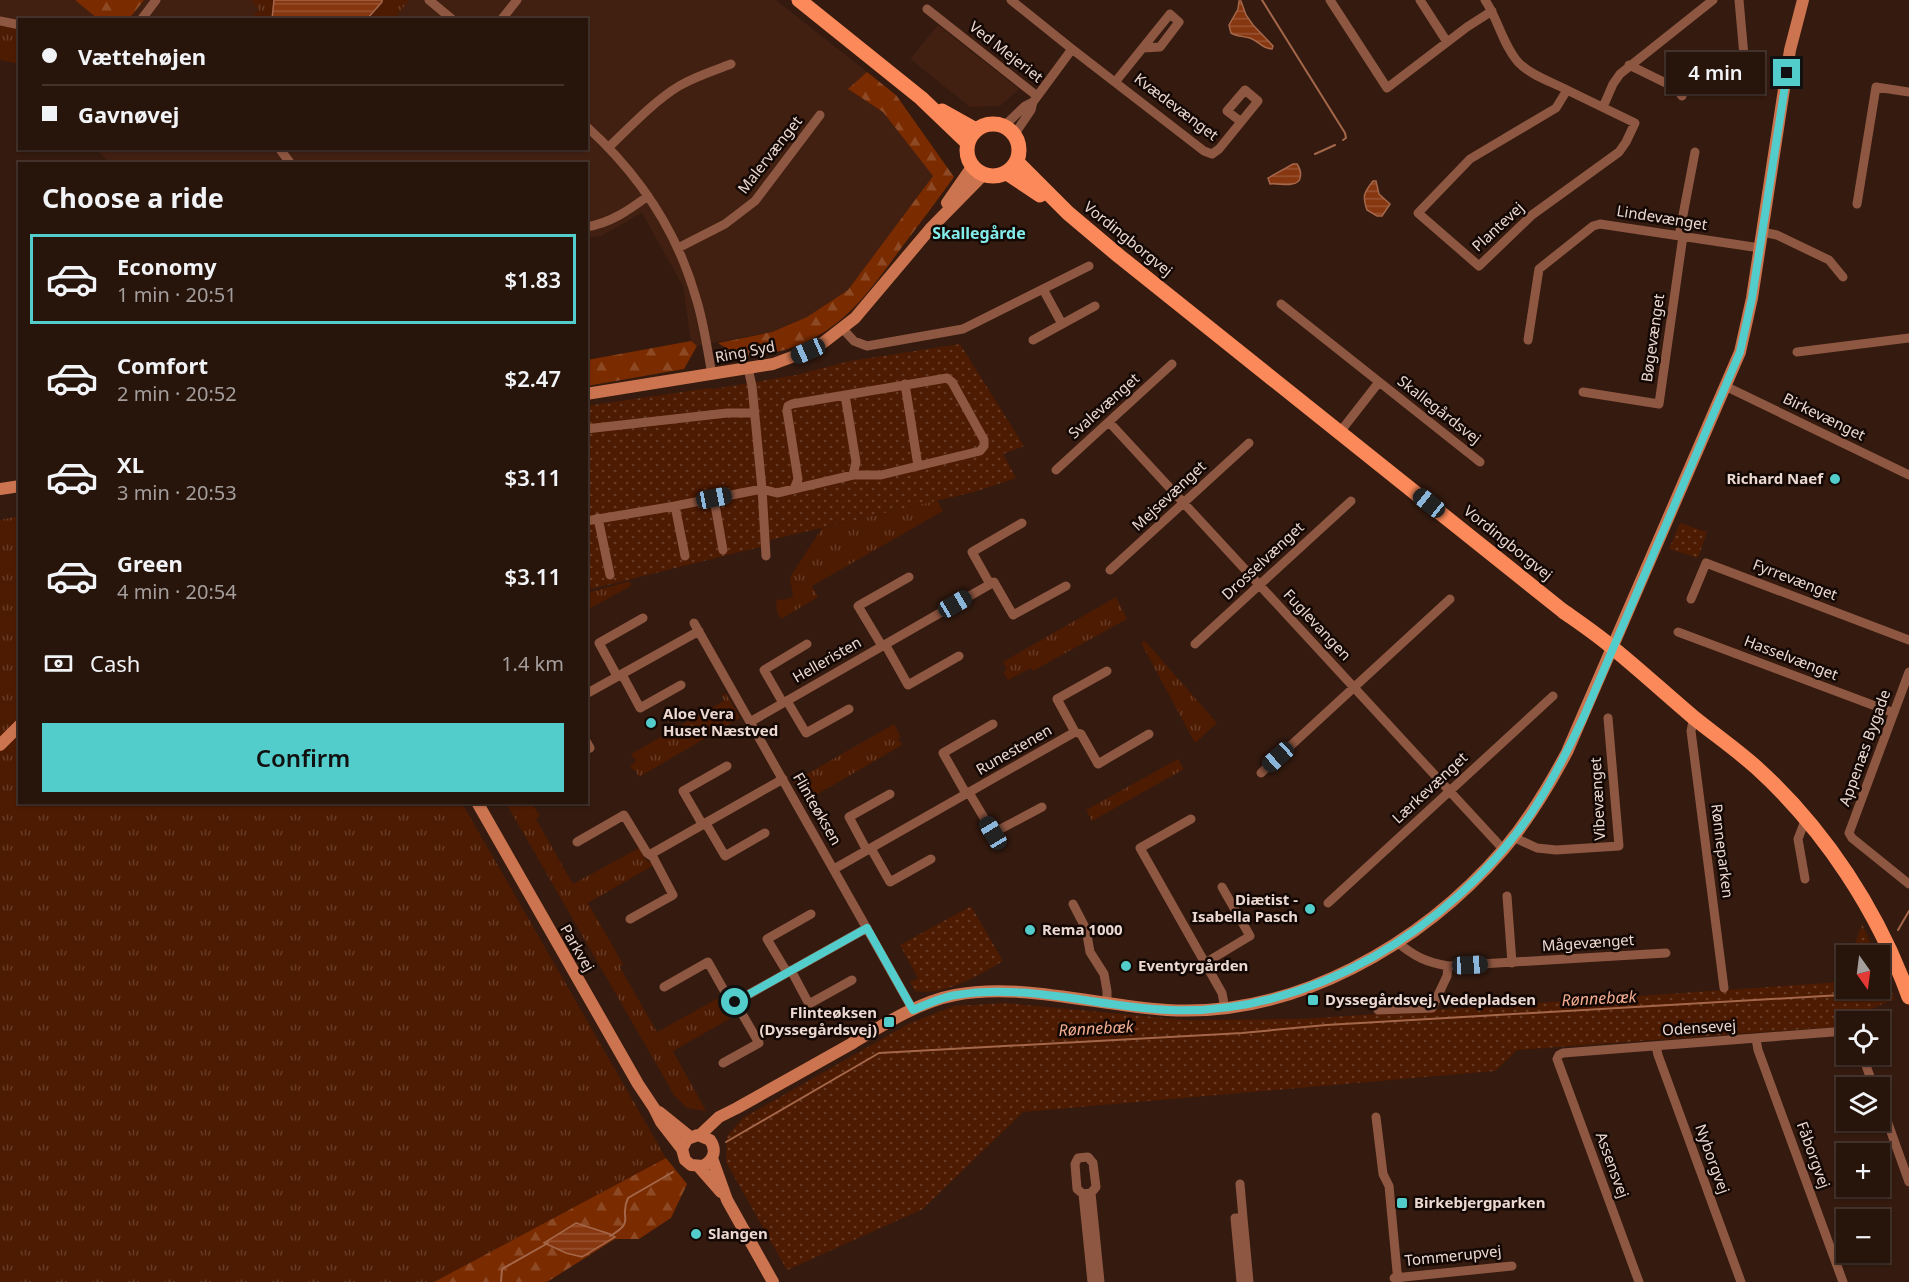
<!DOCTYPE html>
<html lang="en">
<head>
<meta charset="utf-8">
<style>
	:root { --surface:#27140b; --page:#332119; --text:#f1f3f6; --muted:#a49e9d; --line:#43332c; --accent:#53cdcb }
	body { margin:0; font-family:"Noto Sans",sans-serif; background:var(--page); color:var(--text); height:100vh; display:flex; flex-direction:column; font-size:22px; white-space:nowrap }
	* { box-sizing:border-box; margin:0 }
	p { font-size:20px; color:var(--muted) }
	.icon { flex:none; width:33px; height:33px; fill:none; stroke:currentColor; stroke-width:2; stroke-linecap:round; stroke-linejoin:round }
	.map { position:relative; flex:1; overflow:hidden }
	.sheet { position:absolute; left:18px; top:162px; width:570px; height:642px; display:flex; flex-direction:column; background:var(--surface); border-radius:0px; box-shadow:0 2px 4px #0004,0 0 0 2px var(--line) }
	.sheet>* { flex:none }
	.top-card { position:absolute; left:18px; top:18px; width:570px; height:132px; border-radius:0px; box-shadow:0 2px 4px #0004,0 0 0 2px var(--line); display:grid; align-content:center; height:132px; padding:0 24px; background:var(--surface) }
	.needle { width:39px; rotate:166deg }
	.controls { position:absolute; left:1836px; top:945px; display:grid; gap:12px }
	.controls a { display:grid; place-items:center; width:54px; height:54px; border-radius:0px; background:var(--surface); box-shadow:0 2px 4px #0004,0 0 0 2px var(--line); font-size:30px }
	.end { position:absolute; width:27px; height:27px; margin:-14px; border:8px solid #53cdcb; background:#111; box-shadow:0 0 0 3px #111 }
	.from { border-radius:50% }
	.bubble { position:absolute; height:42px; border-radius:0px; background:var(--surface); box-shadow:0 2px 4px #0004,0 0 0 2px var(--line); font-size:20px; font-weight:600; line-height:42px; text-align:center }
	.car { position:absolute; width:18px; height:36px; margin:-18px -9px; border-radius:8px; box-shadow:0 0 4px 2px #0007; background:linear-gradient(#222 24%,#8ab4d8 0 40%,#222 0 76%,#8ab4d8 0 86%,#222 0) }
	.top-card b { display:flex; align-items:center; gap:21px; height:57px; font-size:22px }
	.top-card b+b { border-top:2px solid var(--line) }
	.top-card i { width:15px; height:15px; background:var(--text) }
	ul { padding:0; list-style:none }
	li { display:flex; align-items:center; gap:18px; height:90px; margin:0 12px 9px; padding:0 12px; border:3px solid transparent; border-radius:0px }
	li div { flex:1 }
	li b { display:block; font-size:22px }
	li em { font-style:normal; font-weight:600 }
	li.selected { border-color:var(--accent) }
	li>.icon { width:54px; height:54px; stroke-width:1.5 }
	h2 { padding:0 24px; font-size:27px; line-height:72px }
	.pay { display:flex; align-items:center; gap:15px; height:66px; padding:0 24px; font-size:22px }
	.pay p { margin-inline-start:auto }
	.action { display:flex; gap:12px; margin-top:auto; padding:12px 24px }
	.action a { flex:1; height:69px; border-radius:0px; background:var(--accent); color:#111; font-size:24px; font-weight:600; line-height:69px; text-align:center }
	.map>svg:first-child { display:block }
	.built { fill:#412012 }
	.grass { fill:url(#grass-tufts) }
	.forest { fill:url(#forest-firs) }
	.park { fill:url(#park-dots) }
	.water { fill:url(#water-rules); stroke:#a5674a; stroke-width:1.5 }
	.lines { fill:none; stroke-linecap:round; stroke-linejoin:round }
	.stream { stroke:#a5674a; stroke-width:2 }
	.street { stroke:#8e5741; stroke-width:9 }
	.secondary { stroke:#cc744f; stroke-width:12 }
	.primary { stroke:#fc8959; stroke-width:15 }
	.route { stroke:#53cdcb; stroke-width:8 }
	.poi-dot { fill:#53cdcb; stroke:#140804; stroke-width:2 }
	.labels { text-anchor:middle; stroke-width:5; stroke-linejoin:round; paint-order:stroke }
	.street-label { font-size:15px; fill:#ebd8d1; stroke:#140804 }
	.poi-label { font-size:15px; font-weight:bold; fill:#ebd8d1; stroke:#140804; text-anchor:start }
	.neighbourhood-label { font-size:16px; font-weight:bold; fill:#81ecea; stroke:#140804 }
	.water-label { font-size:16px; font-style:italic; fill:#f1ac91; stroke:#140804 }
</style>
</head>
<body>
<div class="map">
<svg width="1909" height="1282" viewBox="0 0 1909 1282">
	<defs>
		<pattern id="grass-tufts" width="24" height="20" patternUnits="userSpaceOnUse" patternTransform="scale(1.5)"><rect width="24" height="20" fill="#4d1a02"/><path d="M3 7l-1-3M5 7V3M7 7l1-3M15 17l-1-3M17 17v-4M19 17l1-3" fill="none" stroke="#673b26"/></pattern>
		<pattern id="forest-firs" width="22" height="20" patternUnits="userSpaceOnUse" patternTransform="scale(1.5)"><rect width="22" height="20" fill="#7a2b00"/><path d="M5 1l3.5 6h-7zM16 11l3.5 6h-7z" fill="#8d4924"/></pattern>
		<pattern id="park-dots" width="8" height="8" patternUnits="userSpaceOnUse" patternTransform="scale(1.5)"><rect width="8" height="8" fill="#4d1a02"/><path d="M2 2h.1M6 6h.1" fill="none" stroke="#673b26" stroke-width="1.8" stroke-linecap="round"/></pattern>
		<pattern id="water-rules" width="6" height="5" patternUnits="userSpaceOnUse" patternTransform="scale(1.5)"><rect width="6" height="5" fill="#873710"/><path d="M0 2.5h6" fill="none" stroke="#985332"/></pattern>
	</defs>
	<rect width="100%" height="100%" fill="#341a0f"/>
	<path class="built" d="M0 0H776L867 72 849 90 883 112 934 176 848 290 807 317 771 332 697 346 691 341 683 286 642 213 601 236 587 238 586 164H110L96 149 586 148V20H20L19 30 0 25Z
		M938 25 1019 89 1000 106 970 107 910 59Z"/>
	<path class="grass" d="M253 0H409L394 19 250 20 259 9 252 2Z
		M0 25 19 30V64L0 60Z
		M937 500 943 511 812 586 818 597 781 619 777 612 776 600 788 599 793 596 790 577 822 528Z
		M19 516 20 802 462 803 666 1158 434 1282H0V520Z
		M630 581 631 586 587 610V593Z
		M1116 597 1127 619 1033 671 1031 668 1008 680 1003 672 1007 670 1003 662Z
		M1145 641 1217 723 1195 743 1141 643Z
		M726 694 740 718 639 777 635 770H633L630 765 636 762 631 754 724 701 722 695Z
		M894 724 901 737 898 738 902 745 804 802 793 782Z
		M1178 759 1184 769 1092 821 1086 810Z
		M506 803H532L540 816 536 819 573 884 639 848 645 859 654 865 588 903 623 964 620 967 657 1032 722 996 725 1003 738 1014 673 1051 706 1111 687 1108 674 1095Z"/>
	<path class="forest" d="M75 0H144L129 19H98Z
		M867 72 896 95 954 177C936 202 917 227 899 251 872 288 847 324 804 343 784 352 763 355 742 358L718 343 772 332 807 317 848 290 933 176 883 112 848 89Z
		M691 341 697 346 684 369 587 386V360Z
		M666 1158 687 1184 671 1218 639 1239H615L547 1282H434Z"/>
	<path class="park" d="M960 344 1024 446 1003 454 1016 478 974 492 770 540 760 547 587 590 586 406 709 388 713 389 796 375 850 361Z
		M1680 523 1707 532 1698 558 1669 549Z
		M971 906 1003 961C977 976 946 996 915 991L910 982 918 978 900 945Z
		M1862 924 1876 955H1851Z
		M1880 964 1895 999 1856 1015 1853 1021 1846 1022V1026L1517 1050 1495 1071 1023 1112 923 1209 787 1270 726 1162 727 1136 743 1118 910 1023 954 1006 1006 1003 1186 1020 1302 1019 1841 982 1846 968V988H1880Z"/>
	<path class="water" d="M274 0H382V2L367 19H272Z
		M1239 1H1241L1246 15 1253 25 1273 46 1272 49C1262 49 1259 41 1250 38 1243 36 1238 37 1231 33L1229 25 1238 9Z
		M1293 164H1297C1302 171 1303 183 1292 184 1285 186 1278 183 1270 184L1268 178Z
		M1373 181H1376L1379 194 1390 204 1382 216H1377L1367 210C1362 195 1364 193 1373 181Z
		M576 1223 610 1234 615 1237 582 1257 566 1253 544 1243Z"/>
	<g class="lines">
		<path class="stream" d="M1262 0 1345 133 1346 138 1343 140
			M1315 154 1335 145
			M1898 930 1909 911
			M1860 956 1862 948
			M726 1142 879 1053 1242 1033 1326 1025 1841 995 1848 991 1849 988
			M610 1236C637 1220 618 1219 628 1198L673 1172
			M501 1282 502 1269 548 1243"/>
		<path class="street" d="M429 0 453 20
			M1011 0 1072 49 1204 151 1212 154 1219 149 1258 101 1245 90 1227 111 1240 121
			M1330 0 1387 88 1467 27 1492 11
			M1420 0 1447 42
			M1485 0C1498 19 1503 45 1518 62 1530 75 1552 82 1567 90L1556 108 1470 159 1418 213 1479 266 1532 215 1619 152 1626 142 1635 123 1567 90
			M1739 0 1745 67
			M927 9 1037 96
			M141 20 156 0
			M501 20 517 0
			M0 21 20 25
			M1629 65 1676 88 1682 96
			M1116 81 1170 14 1179 22 1160 47 1143 48
			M1603 107 1613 84 1620 74 1713 0
			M586 126C638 173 677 231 696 298 704 323 707 349 712 374
			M1004 126 1025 106 1033 102
			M1014 135 1031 110 1033 102 1072 49
			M609 147C631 126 653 102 679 86 696 76 713 71 731 64
			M279 148 291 164
			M1857 204 1876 87 1909 92
			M586 227C611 223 629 210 648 196
			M1762 232 1777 235 1829 260 1843 277
			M1679 236 1695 152
			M678 248 725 224 755 201 820 115
			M1043 289 1062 324
			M1281 304 1480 462
			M842 328 854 341 867 346 963 329 1089 266
			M1033 340 1095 306
			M1528 340 1539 269 1593 226 1600 224 1760 248
			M1797 352 1909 338
			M748 368 752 386 762 489 766 556
			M905 384 918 466
			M1725 386 1909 475
			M1583 392 1659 404 1683 236
			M845 395 856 462 853 475
			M1109 422 1503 849
			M586 429 727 413H754
			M1340 432 1379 382
			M1056 470 1172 364
			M714 499 723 550
			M675 506 685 556
			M598 518 610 575
			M586 521 675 506 762 489 777 493 853 475H881L980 451 984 446V440L952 382 947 378 792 404 788 406 787 411 798 479 794 489
			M1110 570 1249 443
			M990 584 972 552 1022 523
			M1691 599 1706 563 1909 640
			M643 618 599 643 616 674 624 678 640 708 681 685
			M694 623 913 1010
			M1678 632 1894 713
			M885 644 908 685 959 656
			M1195 644 1351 501
			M882 646 858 606 909 577
			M1909 672 1849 833 1852 838 1909 884
			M586 694 699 631
			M787 701 806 733 849 709
			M783 703 764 670 807 644
			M1694 717 1691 731 1724 988
			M750 722 994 582 1013 615 1066 586
			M993 724 943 753 964 790 971 796 993 833 1042 807
			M1075 732 1057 699 1107 671
			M586 741 590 748 586 750
			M727 766 683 791 701 822 708 827 725 856 765 833
			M1261 773 1450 599
			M890 794 849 817 865 847 873 852 890 882 931 859
			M1191 819 1140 848 1222 993 1225 1009
			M1513 837 1537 848 1556 850 1619 846 1608 718
			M577 842 624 815 647 853 653 857 673 895 630 919
			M651 854 783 779
			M834 869 1075 732 1081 734 1098 764 1149 734
			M1805 879 1798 839 1806 818
			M1507 896 1512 963
			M1328 903 1553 696
			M1073 904 1086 929 1090 952 1104 974 1107 991V1003
			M811 914 767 939 785 969 793 974 809 1004 852 980
			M1397 942C1415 957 1426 962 1448 966L1666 953
			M1205 963 1250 936 1222 887
			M664 987 708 962 730 1001 735 1002 737 1005 759 1043 723 1063
			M735 1002 867 928
			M1378 1010 1432 1008 1447 976 1448 966
			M1756 1039 1758 1050 1843 1282
			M1656 1046 1658 1055 1741 1282
			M1862 1054 1874 1088
			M1880 1101 1909 1182
			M1376 1117 1383 1174 1389 1186 1398 1282
			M1240 1184 1243 1218H1235L1241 1282
			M1091 1193 1083 1194 1077 1189 1075 1164 1078 1158 1088 1157 1093 1163 1096 1187 1091 1193 1100 1282
			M1083 1194 1092 1282
			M1243 1218 1249 1282
			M1394 1278 1512 1266
			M1639 1282 1557 1059 1559 1055 1563 1053 1846 1031"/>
		<path class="secondary" d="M947 203 972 167
			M586 394 773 364 808 351 824 342 855 318 930 229 983 175
			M0 489 20 486
			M0 745 20 725
			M477 802 638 1084 654 1108 661 1122 682 1149 685 1160 691 1165 703 1166C714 1160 717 1150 710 1140L698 1135 687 1139 682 1149
			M659 1112 690 1137
			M700 1135 719 1117 737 1108C775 1087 813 1065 851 1044 883 1025 918 1002 955 995 1021 982 1100 1006 1167 1010 1295 1018 1422 944 1504 849 1529 819 1549 786 1567 752L1740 352 1752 298 1790 50 1803 0
			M712 1158 727 1200 773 1282
			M699 1167 721 1192"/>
		<path class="primary" d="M799 0 921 98 968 143
			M942 111 976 130
			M967 150a26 26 0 1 1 52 0a26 26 0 1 1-52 0Z
			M1017 162 1068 213 1119 256 1563 611C1580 623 1598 635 1614 649 1641 671 1667 695 1693 717 1714 734 1737 750 1757 768 1825 830 1878 911 1909 997
			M1007 173 1040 195"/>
	</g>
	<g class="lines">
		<path class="route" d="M735 1002 867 928 913 1010C927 1004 942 997 956 995 1027 983 1098 1007 1169 1010 1310 1016 1450 929 1530 815 1551 784 1568 750 1584 716L1740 352 1752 298 1787 73"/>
	</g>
	<g class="poi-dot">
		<circle cx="1835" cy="479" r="6"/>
		<circle cx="651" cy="723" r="6"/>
		<circle cx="1310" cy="909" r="6"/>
		<circle cx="1030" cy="930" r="6"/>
		<circle cx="1126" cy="966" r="6"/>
		<rect x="1307" y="994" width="12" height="12" rx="3"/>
		<rect x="883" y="1016" width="12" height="12" rx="3"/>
		<rect x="1396" y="1197" width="12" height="12" rx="3"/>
		<circle cx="696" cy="1234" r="6"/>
	</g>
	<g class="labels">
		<g class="street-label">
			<text transform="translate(1006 52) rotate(38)" y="5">Ved Mejeriet</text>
			<text transform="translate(1176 107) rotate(37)" y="5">Kvædevænget</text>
			<text transform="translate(770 155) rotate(-52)" y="5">Malervænget</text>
			<text transform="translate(1662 218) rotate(9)" y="5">Lindevænget</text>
			<text transform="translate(1498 227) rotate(-43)" y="5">Plantevej</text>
			<text transform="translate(1128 239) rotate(39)" y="5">Vordingborgvej</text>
			<text transform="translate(1653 338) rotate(-82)" y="5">Bøgevænget</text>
			<text transform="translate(745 352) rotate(-11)" y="5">Ring Syd</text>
			<text transform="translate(1104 406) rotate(-42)" y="5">Svalevænget</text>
			<text transform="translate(1439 410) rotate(38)" y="5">Skallegårdsvej</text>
			<text transform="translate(1824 417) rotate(26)" y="5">Birkevænget</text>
			<text transform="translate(1169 496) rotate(-43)" y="5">Mejsevænget</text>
			<text transform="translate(1508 543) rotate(39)" y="5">Vordingborgvej</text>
			<text transform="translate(1263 561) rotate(-43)" y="5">Drosselvænget</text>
			<text transform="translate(1795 580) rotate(21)" y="5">Fyrrevænget</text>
			<text transform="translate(1317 625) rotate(47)" y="5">Fuglevangen</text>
			<text transform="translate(1791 658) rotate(21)" y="5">Hasselvænget</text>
			<text transform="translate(827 660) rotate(-30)" y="5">Helleristen</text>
			<text transform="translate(1865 748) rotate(-70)" y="5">Appenæs Bygade</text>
			<text transform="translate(1014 750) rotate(-30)" y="5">Runestenen</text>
			<text transform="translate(1430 788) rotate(-43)" y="5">Lærkevænget</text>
			<text transform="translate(1598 799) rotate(-93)" y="5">Vibevænget</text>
			<text transform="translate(817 809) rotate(60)" y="5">Flinteøksen</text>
			<text transform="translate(1722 851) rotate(83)" y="5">Rønneparken</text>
			<text transform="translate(1588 943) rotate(-4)" y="5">Mågevænget</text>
			<text transform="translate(577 948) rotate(60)" y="5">Parkvej</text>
			<text transform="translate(1699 1028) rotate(-4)" y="5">Odensevej</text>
			<text transform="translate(1813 1155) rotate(70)" y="5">Fåborgvej</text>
			<text transform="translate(1712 1159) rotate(70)" y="5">Nyborgvej</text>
			<text transform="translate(1612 1165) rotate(70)" y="5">Assensvej</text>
			<text transform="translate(1453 1256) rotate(-6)" y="5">Tommerupvej</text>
		</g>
		<g class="poi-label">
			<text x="1823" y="484" text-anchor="end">Richard Naef</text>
			<text x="663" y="719">Aloe Vera<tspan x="663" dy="17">Huset Næstved</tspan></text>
			<text x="1298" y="905" text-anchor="end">Diætist -<tspan x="1298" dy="17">Isabella Pasch</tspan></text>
			<text x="1042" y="935">Rema 1000</text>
			<text x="1138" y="971">Eventyrgården</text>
			<text x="1325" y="1005">Dyssegårdsvej, Vedepladsen</text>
			<text x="877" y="1018" text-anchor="end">Flinteøksen<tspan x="877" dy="17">(Dyssegårdsvej)</tspan></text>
			<text x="1414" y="1208">Birkebjergparken</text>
			<text x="708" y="1239">Slangen</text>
		</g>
		<g class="neighbourhood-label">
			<text x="979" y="239">Skallegårde</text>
		</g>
		<g class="water-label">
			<text transform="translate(1599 998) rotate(-3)" y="6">Rønnebæk</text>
			<text transform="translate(1096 1028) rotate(-3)" y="6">Rønnebæk</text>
		</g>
	</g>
</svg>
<div class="controls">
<a><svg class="needle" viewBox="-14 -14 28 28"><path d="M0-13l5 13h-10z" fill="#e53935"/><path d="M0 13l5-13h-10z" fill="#a49e9d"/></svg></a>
<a><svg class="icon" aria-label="locate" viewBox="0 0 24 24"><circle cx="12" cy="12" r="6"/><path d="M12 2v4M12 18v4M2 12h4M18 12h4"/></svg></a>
<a><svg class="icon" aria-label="layers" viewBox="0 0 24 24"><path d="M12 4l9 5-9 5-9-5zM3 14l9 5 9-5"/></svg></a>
<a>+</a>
<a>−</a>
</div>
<i class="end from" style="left:735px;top:1002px"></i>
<i class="end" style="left:1787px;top:73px"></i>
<div class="bubble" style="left:1666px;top:52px;width:99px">4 min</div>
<i class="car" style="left:808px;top:351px;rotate:246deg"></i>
<i class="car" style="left:714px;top:498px;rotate:79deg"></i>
<i class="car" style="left:1429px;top:503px;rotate:309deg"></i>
<i class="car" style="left:955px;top:604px;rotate:60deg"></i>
<i class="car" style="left:1278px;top:757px;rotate:228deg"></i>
<i class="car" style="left:993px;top:833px;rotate:329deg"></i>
<i class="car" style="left:1470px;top:965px;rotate:87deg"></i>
<div class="top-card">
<b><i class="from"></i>Vættehøjen</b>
<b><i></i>Gavnøvej</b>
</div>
<section class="sheet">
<h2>Choose a ride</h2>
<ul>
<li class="selected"><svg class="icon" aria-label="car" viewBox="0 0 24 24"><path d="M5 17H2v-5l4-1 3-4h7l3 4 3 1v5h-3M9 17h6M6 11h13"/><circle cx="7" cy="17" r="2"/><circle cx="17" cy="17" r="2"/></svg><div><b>Economy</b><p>1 min · 20:51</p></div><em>$1.83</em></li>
<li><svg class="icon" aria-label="car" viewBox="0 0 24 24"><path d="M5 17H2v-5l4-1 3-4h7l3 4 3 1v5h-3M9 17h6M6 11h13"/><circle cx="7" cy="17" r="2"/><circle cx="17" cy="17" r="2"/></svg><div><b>Comfort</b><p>2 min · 20:52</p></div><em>$2.47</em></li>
<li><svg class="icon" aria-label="car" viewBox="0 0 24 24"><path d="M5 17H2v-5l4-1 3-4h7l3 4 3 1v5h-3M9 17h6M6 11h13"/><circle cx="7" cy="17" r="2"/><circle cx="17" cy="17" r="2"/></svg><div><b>XL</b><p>3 min · 20:53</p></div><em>$3.11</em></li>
<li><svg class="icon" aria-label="car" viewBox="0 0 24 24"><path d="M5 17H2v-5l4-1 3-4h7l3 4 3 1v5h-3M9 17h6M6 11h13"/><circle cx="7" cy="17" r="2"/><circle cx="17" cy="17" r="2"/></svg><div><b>Green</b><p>4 min · 20:54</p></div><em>$3.11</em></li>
</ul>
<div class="pay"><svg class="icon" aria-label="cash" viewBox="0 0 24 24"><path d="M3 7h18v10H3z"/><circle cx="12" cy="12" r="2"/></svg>Cash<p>1.4 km</p></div>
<div class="action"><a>Confirm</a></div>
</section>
</div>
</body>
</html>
